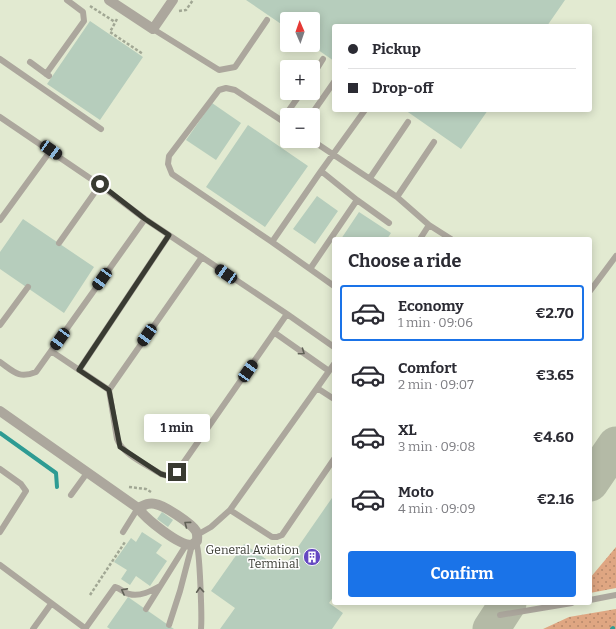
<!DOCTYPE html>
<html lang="en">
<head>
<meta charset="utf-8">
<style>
	:root { --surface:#fff; --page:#f2f2f3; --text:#2b2b33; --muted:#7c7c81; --line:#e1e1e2; --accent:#1a73e8 }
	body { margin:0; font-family:Bitter,serif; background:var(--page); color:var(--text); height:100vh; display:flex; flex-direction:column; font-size:15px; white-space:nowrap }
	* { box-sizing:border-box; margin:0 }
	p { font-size:13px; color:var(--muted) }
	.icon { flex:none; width:22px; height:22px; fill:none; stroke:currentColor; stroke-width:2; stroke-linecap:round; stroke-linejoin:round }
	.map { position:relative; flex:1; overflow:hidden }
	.details { position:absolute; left:332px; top:237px; width:260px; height:368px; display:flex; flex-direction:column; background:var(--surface); border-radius:4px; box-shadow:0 2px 10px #0003 }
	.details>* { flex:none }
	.banner { position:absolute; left:332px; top:24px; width:260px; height:88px; border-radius:4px; box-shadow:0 2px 10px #0003; display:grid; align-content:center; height:88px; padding:0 16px; background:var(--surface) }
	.needle { width:26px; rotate:358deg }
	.tools { position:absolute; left:280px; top:12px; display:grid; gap:8px }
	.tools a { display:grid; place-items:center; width:40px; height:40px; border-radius:4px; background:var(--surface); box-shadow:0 2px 10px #0003; font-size:20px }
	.end { position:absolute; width:18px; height:18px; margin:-9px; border:5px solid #393b32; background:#fff; box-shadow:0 0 0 2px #fff }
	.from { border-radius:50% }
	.bubble { position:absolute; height:28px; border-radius:4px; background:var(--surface); box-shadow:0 2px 10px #0003; font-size:13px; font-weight:700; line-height:28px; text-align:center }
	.car { position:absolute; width:12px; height:24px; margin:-12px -6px; border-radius:5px; box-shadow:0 0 3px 1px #0007; background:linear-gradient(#222 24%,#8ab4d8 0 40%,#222 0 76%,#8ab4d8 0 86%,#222 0) }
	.banner b { display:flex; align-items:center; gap:14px; height:38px; font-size:15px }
	.banner b+b { border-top:1px solid var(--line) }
	.banner i { width:10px; height:10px; background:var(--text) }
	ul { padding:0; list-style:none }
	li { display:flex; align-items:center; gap:12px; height:56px; margin:0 8px 6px; padding:0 8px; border:2px solid transparent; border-radius:4px }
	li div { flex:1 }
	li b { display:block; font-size:15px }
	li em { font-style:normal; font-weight:700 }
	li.active { border-color:var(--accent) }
	li>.icon { width:36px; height:36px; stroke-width:1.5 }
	h2 { padding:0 16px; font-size:18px; line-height:48px }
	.primary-button { display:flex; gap:8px; margin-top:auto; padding:8px 16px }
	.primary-button a { flex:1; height:46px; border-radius:4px; background:var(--accent); color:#fff; font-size:16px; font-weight:700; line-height:46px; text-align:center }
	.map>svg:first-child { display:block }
	.grass { fill:url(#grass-dots) }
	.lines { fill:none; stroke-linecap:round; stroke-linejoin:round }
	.stream { stroke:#2e9b93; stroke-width:4 }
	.taxiway { stroke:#b4baa6; stroke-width:37 }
	.building { fill:#b6cdbc }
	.path { stroke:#a1a794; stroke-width:2.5; stroke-dasharray:3 2; stroke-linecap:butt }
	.service { stroke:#aca79d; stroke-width:6 }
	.minor { stroke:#aca79d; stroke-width:10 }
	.oneway { stroke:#616157 }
	.route { stroke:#393b32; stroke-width:5 }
	.labels { text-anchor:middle; stroke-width:3; stroke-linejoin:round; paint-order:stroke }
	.poi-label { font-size:12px; fill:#393b32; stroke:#fff; text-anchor:end }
</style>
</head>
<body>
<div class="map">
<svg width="616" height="629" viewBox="0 0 616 629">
	<defs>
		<pattern id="grass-dots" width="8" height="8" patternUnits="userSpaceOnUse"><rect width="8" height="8" fill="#dfa682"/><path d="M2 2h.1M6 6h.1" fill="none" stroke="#b6886b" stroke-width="1.8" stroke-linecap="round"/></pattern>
	</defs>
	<rect width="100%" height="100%" fill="#e2ead1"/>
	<path class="grass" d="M616 547V588L590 593V578Z
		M616 609V629H543L569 617Z"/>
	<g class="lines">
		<path class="stream" d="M0 433 56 473 57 487
			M612 629 613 628"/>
		<path class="taxiway" d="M590 483 616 445
			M491 629 508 603"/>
	</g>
	<path class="building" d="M246 0H565L547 26H334V61L311 45H313V19H287V28Z
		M90 21 143 57 100 120 47 84Z
		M212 103 241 123 216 160 186 140Z
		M405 110H488L461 149Z
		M248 125 308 166 265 227 206 187Z
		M317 196 338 211 315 244 293 229Z
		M359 212 391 233 387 239H341Z
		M23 219 94 267 64 313 0 269V252Z
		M334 495V596L329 603 343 613 332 629H220L235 608 211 591 244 544 282 570Z
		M162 512 173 520 168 527 157 519Z
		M142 532 162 545 156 553 167 561 150 586 136 576 130 585 121 579 127 570 114 562 131 538 136 542Z
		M128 597 174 629H110L107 627Z"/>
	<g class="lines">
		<path class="path" d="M90 6 115 22
			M179 11 186 10 193 0
			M117 19 110 32 143 54
			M129 487 146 489 151 492
			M90 595 125 542"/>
		<path class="service" d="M153 29 219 70 235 67 267 20
			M0 59 101 129
			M30 62 49 76
			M46 74 84 21 83 12 67 0
			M313 75 323 59
			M311 115 334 82
			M0 117 100 185 145 219 287 314 334 347
			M282 120 301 93
			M287 124 235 90 226 88 219 90 169 156 168 164 172 174 272 242 321 171
			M313 141 397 197 429 225 451 239
			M370 178 408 122
			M397 197 434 142
			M357 200 389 223
			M0 220 51 150
			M420 239 429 225
			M272 242 334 286
			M59 243 100 185
			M202 257 109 390 117 439C123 455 147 465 161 474L168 476 177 472 287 314
			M310 269 357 200 321 171 365 110
			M590 291 616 256
			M0 325 28 287
			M275 333 329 371
			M51 351 109 390
			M0 362C14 372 19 379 36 372L145 219
			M79 370 169 235
			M317 388 334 364
			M0 469 21 484 26 491 0 532
			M71 495 87 473
			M230 510 272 537H277L282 535 334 459
			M123 532 138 508
			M197 535 211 527 230 510 317 388 334 399
			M196 542C200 549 202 619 201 629
			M0 565 86 629
			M590 600 616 595
			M146 609 186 545
			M500 615 572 603
			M169 625 180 591 192 545
			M33 629 51 604
			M85 629 115 587C120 588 124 593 129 594 140 597 151 591 160 586"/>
		<path class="minor" d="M109 0 153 29 173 0
			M0 411 138 508C146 519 179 546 192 545L197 541C197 537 198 535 196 531 192 524 164 505 155 504 148 502 143 506 138 508"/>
	</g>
	<defs><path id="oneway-chevron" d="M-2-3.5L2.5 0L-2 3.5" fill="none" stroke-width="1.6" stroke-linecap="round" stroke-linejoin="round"/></defs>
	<g class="oneway">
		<use href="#oneway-chevron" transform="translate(302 352) rotate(35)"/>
		<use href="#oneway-chevron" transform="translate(187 524) rotate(-143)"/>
		<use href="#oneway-chevron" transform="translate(200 590) rotate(-94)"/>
		<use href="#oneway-chevron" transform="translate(124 591) rotate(-152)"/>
	</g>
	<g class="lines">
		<path class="route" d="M100 184 145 219 169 235 79 370 109 390 120 447 161 474 168 476 177 472"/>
	</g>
	<defs>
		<symbol id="building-disc" viewBox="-11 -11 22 22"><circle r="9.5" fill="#6448c1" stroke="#fff"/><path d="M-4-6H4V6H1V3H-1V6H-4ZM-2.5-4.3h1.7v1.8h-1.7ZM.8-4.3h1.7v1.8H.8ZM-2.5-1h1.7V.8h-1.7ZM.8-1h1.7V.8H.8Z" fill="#fff"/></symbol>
	</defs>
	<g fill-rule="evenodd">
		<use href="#building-disc" x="302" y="547" width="20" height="20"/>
	</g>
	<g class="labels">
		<g class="poi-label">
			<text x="299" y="554">General Aviation<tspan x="299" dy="14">Terminal</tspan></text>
		</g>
	</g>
</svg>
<div class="tools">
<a><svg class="needle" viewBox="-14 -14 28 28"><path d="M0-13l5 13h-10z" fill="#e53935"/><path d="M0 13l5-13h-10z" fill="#7c7c81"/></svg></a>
<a>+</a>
<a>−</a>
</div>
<i class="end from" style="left:100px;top:184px"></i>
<i class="end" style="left:177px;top:472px"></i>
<div class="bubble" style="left:144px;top:414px;width:66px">1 min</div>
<i class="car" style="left:51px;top:150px;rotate:125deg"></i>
<i class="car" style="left:226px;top:274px;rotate:304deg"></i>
<i class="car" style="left:102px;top:279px;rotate:216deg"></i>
<i class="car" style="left:147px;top:335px;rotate:215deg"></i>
<i class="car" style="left:60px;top:339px;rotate:216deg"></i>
<i class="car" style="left:248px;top:371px;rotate:35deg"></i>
<div class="banner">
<b><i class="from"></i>Pickup</b>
<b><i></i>Drop-off</b>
</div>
<section class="details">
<h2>Choose a ride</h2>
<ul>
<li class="active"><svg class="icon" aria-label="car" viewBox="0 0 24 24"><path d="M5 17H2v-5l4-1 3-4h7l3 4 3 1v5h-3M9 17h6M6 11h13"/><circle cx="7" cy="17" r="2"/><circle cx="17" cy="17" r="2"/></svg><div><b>Economy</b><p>1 min · 09:06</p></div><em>€2.70</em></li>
<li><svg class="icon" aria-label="car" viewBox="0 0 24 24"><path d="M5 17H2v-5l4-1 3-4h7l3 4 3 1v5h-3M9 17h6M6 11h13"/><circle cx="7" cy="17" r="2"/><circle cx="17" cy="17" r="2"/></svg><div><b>Comfort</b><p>2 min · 09:07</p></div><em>€3.65</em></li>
<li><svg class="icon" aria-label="car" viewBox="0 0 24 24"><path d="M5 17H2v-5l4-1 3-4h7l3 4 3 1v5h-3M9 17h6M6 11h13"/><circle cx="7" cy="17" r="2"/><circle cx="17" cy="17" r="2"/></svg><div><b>XL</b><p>3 min · 09:08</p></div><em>€4.60</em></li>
<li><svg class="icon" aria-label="car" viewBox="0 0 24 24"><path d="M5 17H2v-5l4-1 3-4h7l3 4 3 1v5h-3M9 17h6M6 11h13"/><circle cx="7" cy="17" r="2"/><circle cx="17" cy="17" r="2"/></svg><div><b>Moto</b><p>4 min · 09:09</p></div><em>€2.16</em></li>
</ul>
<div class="primary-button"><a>Confirm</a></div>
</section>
</div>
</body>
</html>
